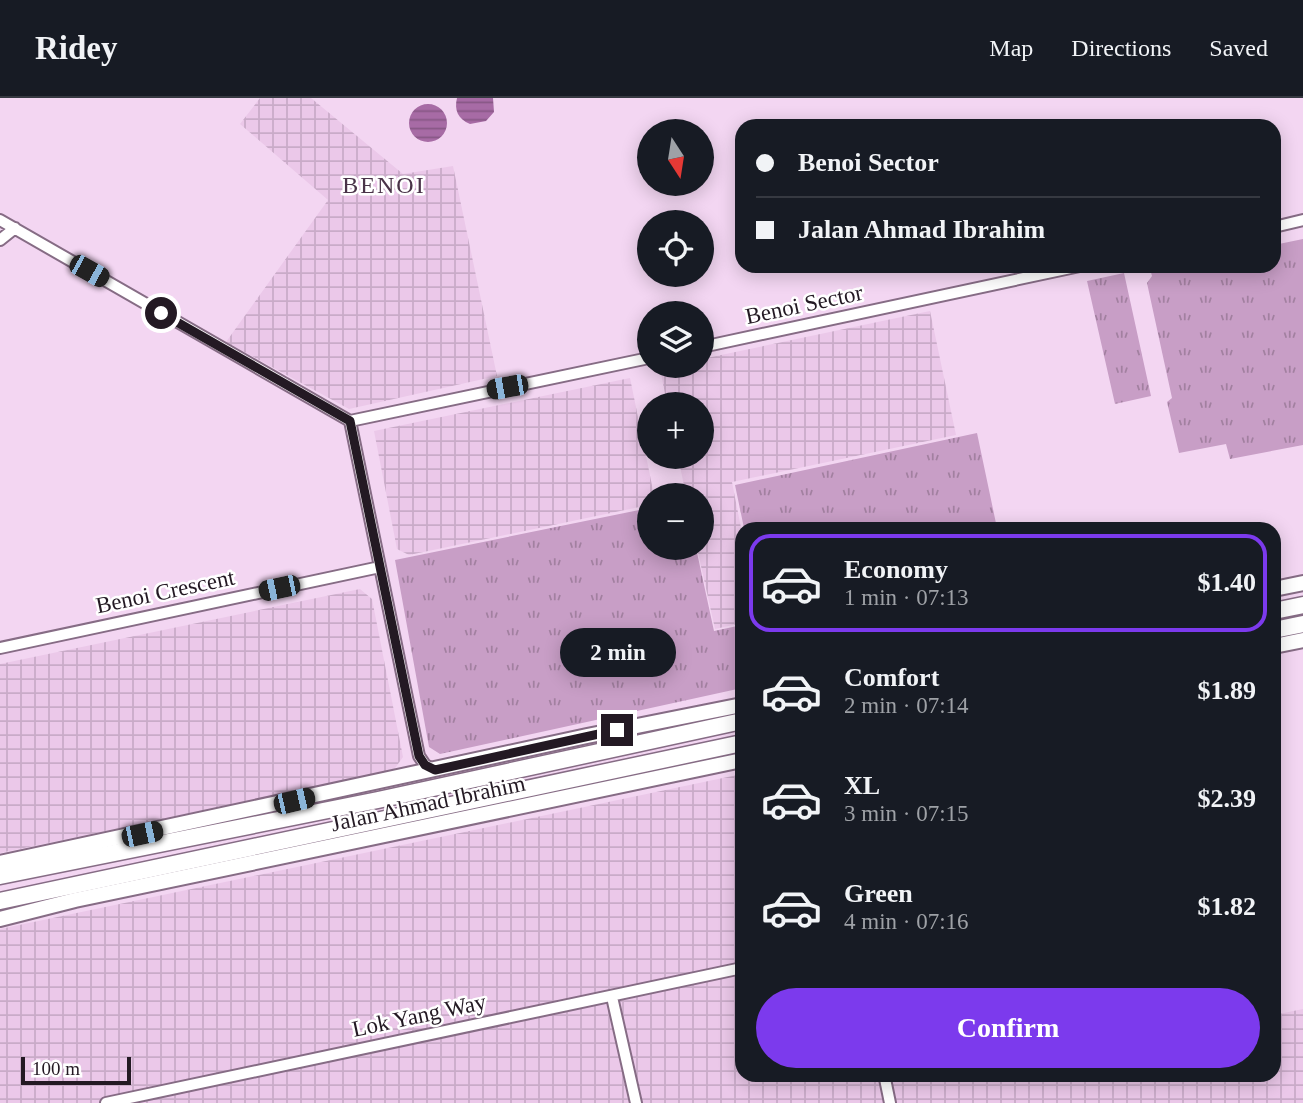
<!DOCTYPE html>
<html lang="en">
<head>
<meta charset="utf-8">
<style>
	:root { --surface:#171b24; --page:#242831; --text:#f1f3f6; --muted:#9ea1a6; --line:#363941; --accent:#7c3aed }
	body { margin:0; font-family:"Times New Roman",serif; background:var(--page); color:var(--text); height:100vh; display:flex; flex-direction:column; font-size:26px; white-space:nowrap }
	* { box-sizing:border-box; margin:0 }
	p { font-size:23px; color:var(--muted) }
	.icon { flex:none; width:38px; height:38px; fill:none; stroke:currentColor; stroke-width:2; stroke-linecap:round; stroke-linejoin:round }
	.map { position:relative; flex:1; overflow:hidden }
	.drawer { position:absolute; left:735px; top:424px; width:546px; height:560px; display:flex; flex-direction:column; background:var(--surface); border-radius:21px; box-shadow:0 4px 18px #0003 }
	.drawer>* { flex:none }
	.top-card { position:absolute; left:735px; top:21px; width:546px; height:154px; border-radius:21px; box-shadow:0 4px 18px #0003; display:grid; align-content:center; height:154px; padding:0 21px; background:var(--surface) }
	.needle { width:46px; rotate:168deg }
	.controls { position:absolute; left:637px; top:21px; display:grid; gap:14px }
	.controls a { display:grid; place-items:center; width:77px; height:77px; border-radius:50%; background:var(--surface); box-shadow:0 4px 18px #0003; font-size:35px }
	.scale { position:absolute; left:21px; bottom:18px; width:110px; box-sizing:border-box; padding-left:7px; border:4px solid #231923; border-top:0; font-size:19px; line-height:24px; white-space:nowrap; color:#231923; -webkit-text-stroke:5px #fff; paint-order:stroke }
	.end { position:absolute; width:32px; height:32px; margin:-16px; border:9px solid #231923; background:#fff; box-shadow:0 0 0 4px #fff }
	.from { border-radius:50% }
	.bubble { position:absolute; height:49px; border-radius:24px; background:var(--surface); box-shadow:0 4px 18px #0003; font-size:23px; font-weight:600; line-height:49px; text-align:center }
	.car { position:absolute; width:21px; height:42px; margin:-21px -10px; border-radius:9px; box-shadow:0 0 5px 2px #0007; background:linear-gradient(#222 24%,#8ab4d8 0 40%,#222 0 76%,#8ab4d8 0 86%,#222 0) }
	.top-card b { display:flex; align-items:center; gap:24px; height:66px; font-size:26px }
	.top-card b+b { border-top:2px solid var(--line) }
	.top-card i { width:18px; height:18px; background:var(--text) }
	ul { padding:12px 0 0; list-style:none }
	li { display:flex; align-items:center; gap:21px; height:98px; margin:0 14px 10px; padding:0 7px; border:4px solid transparent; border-radius:21px }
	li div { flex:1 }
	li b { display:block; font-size:26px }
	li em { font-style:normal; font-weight:600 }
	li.active { border-color:var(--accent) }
	li>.icon { width:63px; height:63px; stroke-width:1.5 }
	.button { display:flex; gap:14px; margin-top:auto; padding:14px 21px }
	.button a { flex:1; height:80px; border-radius:42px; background:var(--accent); color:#fff; font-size:28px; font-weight:600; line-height:80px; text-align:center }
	header { display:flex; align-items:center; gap:42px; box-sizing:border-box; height:98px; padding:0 35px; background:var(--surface); border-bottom:2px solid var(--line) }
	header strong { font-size:33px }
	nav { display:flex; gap:38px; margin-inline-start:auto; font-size:24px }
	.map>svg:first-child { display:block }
	.industrial { fill:url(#industrial-grid) }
	.grass { fill:url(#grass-tufts) }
	.water { fill:url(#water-rules) }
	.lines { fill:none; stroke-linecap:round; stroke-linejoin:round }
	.minor-casing { stroke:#866c85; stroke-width:14 }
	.major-casing { stroke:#866c85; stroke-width:18 }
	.highway-casing { stroke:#866c85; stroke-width:19 }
	.minor { stroke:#fff; stroke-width:10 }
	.major { stroke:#fff; stroke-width:14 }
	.highway { stroke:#fff; stroke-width:16 }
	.route { stroke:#231923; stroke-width:9 }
	.labels { text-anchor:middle; stroke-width:5; stroke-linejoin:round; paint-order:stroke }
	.street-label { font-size:23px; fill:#231923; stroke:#fff }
	.neighbourhood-label { font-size:24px; letter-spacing:2px; fill:#4a3349; stroke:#fff }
</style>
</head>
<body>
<header>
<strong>Ridey</strong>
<nav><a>Map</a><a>Directions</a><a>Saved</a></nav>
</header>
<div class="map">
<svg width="1303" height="1005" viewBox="0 0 1303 1005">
	<defs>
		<pattern id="industrial-grid" width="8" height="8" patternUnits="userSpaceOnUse" patternTransform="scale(1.75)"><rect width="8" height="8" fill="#ebc8e9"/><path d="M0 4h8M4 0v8" fill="none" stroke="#c9abc8"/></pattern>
		<pattern id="grass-tufts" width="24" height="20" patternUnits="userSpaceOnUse" patternTransform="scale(1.75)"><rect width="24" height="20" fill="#c89ec6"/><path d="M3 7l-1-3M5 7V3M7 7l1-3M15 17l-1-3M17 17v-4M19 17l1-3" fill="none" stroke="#a280a0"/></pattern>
		<pattern id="water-rules" width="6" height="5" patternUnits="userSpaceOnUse" patternTransform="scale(1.75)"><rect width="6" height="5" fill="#a76ba5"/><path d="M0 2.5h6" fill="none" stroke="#885786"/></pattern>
	</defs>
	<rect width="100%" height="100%" fill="#f3d6f2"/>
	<path class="industrial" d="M260 0H311L403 76 453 68 497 278 349 311 226 244 328 102 240 26Z
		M930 213 956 337 732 384 742 435V525L715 531 697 450H702V397H686L678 359H702V306H667L660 270 672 268H702V261Z
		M630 280 654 397H649V407L409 457 397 451 374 333Z
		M360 491 372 501 403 659 393 673 0 755V566Z
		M742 676V976H1274V917L1303 911V1005H0V831Z"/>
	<path class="grass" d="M1303 141V347L1230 361 1226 346 1179 355 1167 304 1172 300 1147 185 1152 178 1150 171 1167 168H1274V147Z
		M1124 175 1151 298 1115 306 1087 183Z
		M977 335 997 430H744L735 387Z
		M649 410V450H696L714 533 742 527V590L440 656 429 649 395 462Z"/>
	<path class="water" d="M457 0H493L494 14 486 23 470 26C458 21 454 12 457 0Z
		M409 25a19 19 0 1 1 38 0a19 19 0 1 1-38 0Z"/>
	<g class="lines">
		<defs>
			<path id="minor" d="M0 122 350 323 649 260
				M1274 129 1303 122
				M0 142 15 130
				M702 249 1080 168
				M350 323 419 658 425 667 435 672
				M0 550 380 469
				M612 899 636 1005
				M884 976 890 1005
				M106 1005 742 870"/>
			<path id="major" d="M1274 491 1303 485
				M1274 548 1303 542
				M0 765 587 638 742 607
				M0 821 75 802 742 662"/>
			<path id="highway" d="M1274 513 1303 507
				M1274 532 1303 526
				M0 778 378 702 742 623
				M0 803 742 645"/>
		</defs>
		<use href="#minor" class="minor-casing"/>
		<use href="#major" class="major-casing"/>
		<use href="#highway" class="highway-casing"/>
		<use href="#minor" class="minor"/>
		<use href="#major" class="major"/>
		<use href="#highway" class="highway"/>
	</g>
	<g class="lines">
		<path class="route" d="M161 215 350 323 419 658 425 667 435 672 617 632"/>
	</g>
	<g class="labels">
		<g class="street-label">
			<text transform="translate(804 206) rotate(-12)" y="8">Benoi Sector</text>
			<text transform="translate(165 493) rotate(-12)" y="8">Benoi Crescent</text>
			<text transform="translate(428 705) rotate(-12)" y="8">Jalan Ahmad Ibrahim</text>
			<text transform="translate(419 917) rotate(-12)" y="8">Lok Yang Way</text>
		</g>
		<g class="neighbourhood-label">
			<text x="384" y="95">BENOI</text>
		</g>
	</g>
</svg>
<div class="controls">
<a><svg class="needle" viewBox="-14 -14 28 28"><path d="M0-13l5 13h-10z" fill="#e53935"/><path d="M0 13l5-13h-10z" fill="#9ea1a6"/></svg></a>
<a><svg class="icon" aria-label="locate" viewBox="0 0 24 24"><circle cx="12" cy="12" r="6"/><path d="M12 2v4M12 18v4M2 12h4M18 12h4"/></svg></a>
<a><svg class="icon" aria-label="layers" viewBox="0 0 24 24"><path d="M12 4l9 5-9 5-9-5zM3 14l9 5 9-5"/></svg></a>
<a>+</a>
<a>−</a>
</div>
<div class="scale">100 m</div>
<i class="end from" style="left:161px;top:215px"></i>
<i class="end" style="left:617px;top:632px"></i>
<div class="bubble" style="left:560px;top:530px;width:116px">2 min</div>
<i class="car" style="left:89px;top:173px;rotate:119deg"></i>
<i class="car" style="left:507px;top:289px;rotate:260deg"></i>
<i class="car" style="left:279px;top:490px;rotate:258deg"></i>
<i class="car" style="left:294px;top:703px;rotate:77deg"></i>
<i class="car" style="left:142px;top:736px;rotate:78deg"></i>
<div class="top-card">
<b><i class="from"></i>Benoi Sector</b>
<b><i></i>Jalan Ahmad Ibrahim</b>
</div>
<section class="drawer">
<ul>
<li class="active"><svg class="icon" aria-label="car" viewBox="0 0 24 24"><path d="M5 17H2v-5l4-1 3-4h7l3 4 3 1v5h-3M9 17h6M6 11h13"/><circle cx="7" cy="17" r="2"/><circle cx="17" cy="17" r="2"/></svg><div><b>Economy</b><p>1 min · 07:13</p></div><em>$1.40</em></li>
<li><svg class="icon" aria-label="car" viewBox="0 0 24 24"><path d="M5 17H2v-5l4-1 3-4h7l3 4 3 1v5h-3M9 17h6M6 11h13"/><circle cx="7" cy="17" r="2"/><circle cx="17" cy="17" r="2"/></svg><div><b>Comfort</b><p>2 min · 07:14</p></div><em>$1.89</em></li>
<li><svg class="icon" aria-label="car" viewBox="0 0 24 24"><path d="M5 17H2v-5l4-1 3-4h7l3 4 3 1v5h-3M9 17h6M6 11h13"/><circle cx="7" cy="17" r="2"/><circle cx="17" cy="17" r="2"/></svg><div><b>XL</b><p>3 min · 07:15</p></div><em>$2.39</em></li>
<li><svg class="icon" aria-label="car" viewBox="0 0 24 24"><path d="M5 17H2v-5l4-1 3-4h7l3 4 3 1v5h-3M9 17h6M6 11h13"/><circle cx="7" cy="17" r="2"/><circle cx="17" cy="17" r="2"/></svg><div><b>Green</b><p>4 min · 07:16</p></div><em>$1.82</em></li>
</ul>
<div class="button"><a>Confirm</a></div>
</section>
</div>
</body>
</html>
